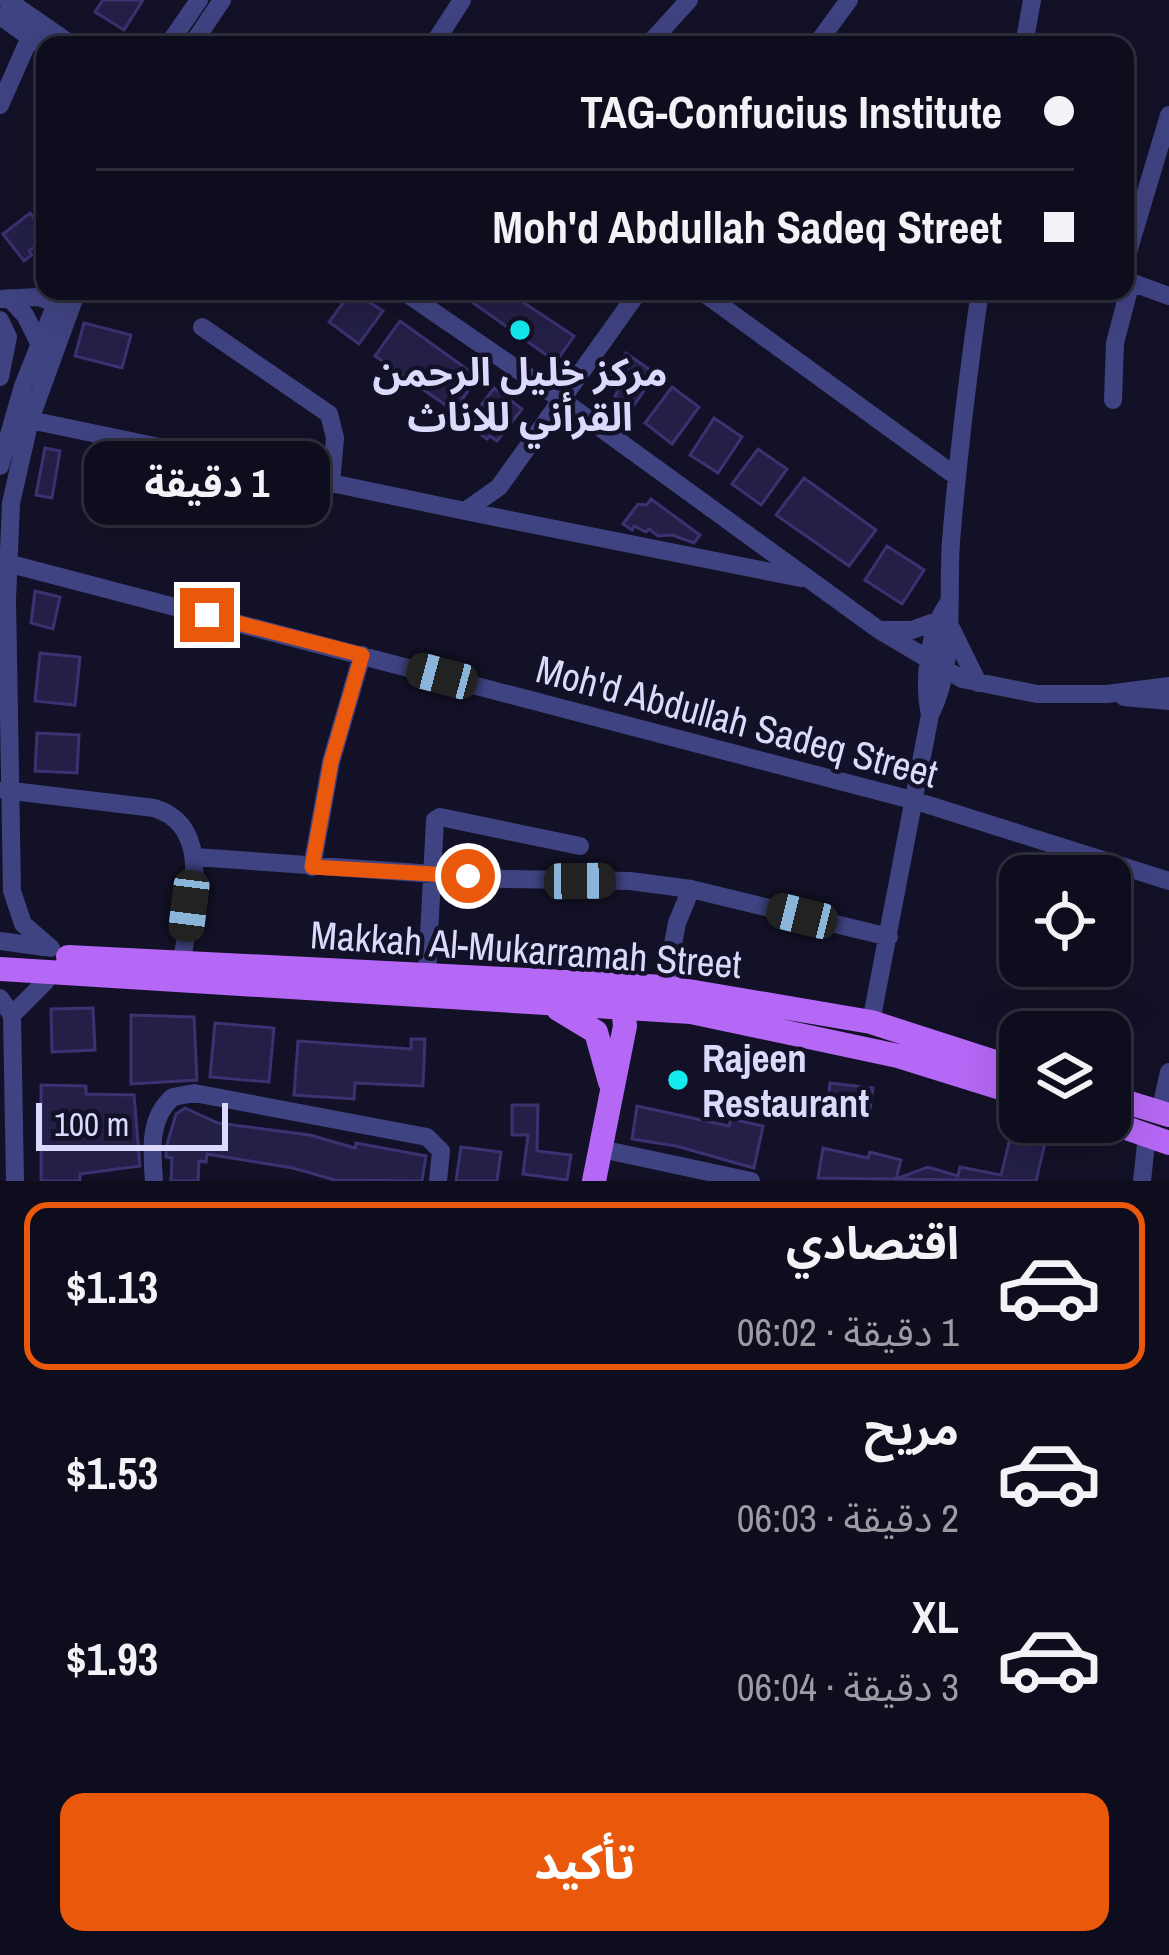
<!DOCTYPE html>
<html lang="ar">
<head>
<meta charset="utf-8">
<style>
	:root { --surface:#0e0d1d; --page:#171626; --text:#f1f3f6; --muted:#9b9ca4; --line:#2e2d3b; --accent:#ea580c }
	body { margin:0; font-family:"Archivo Narrow","Noto Sans Arabic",sans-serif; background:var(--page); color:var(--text); direction:rtl; height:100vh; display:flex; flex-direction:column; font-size:45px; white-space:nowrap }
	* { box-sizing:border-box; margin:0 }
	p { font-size:39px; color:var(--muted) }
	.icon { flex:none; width:66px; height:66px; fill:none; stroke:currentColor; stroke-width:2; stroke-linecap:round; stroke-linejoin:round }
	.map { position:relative; height:1181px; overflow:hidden; direction:ltr }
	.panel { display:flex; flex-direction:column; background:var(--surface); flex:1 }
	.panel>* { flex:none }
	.top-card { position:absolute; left:36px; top:36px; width:1098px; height:264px; border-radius:24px; box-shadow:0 12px 48px #0002,0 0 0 3px var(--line); direction:rtl; display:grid; align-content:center; height:264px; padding:0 60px; background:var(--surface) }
	.fabs { position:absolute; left:999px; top:855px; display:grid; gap:24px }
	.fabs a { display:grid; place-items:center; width:132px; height:132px; border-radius:24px; background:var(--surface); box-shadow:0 12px 48px #0002,0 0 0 3px var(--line); font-size:60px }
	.scale { position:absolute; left:36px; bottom:30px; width:192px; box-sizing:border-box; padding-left:12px; border:6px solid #dbdafd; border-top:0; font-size:33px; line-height:42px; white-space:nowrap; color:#dbdafd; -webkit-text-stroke:9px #131127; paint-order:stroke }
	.end { position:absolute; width:54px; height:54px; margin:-27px; border:15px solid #ea580c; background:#fff; box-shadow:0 0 0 6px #fff }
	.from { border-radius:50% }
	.bubble { position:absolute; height:84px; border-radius:24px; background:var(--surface); box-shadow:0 12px 48px #0002,0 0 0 3px var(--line); font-size:39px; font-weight:700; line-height:84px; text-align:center; direction:rtl }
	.car { position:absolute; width:36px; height:72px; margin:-36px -18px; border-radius:15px; box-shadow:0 0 9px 3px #0007; background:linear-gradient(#222 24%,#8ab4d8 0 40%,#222 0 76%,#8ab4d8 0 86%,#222 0) }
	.top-card b { display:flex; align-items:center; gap:42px; height:114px; font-size:45px }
	.top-card b+b { border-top:3px solid var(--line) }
	.top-card i { width:30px; height:30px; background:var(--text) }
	ul { padding:21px 0 0; list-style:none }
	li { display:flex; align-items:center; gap:36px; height:168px; margin:0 24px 18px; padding:0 36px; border:6px solid transparent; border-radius:24px }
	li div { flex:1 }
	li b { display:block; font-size:45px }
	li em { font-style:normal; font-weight:700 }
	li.selected { border-color:var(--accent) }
	li>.icon { width:108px; height:108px; stroke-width:1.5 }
	.action { display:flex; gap:24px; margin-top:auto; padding:24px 60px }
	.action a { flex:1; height:138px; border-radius:24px; background:var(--accent); color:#fff; font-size:48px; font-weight:700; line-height:138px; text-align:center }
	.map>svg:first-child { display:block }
	.building { fill:#231f46; stroke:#3a3271; stroke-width:3 }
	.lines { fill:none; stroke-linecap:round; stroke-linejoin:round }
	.minor { stroke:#404382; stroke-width:18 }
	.major { stroke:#b568f5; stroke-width:24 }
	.route { stroke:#ea580c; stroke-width:15 }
	.poi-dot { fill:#13ebef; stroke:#131127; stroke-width:4.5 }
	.labels { text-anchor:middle; stroke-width:9; stroke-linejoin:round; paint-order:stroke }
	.poi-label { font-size:39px; font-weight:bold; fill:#dbdafd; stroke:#131127 }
	.street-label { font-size:39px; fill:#dbdafd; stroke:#131127 }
</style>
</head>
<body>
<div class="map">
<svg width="1169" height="1181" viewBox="0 0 1169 1181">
	<rect width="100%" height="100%" fill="#131127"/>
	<path class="building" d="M103 0H143L124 30 95 12Z
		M30 213 45 232V238L29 251 32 255 24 261 3 234Z
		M352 291 383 311 359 344 329 322Z
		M479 291H506L574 336 556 362 472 302Z
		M400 321 478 377 454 411 375 356Z
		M84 323 131 335 122 368 75 356Z
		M626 353 656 374 632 408 615 396 618 391 606 382Z
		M672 387 699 407 672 444 645 423Z
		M494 388 522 409 497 441 490 436 487 439 467 424Z
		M714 418 742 437 718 473 690 455Z
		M45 448 60 451 52 498 36 495Z
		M758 449 787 469 761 505 732 484Z
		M804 478 876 530 849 566 776 515Z
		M651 499 700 535 694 543 672 535 658 536 649 529 646 532 634 526 632 530 623 524 638 504 647 505Z
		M887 546 924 570 902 604 865 580Z
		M35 591 60 597 53 629 31 623Z
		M40 653 80 657 75 705 35 701Z
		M37 733 79 735 77 773 35 771Z
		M93 1008 95 1050 52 1052 51 1009Z
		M131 1015 194 1017 197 1080 131 1084Z
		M215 1023 274 1028 269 1082 210 1077Z
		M411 1039H425L423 1086 355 1083 354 1099 294 1095 298 1041 411 1049Z
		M830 1083 873 1088 869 1116 831 1111 832 1101H828Z
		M41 1085 86 1086V1094L134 1095 140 1166 80 1174V1181H41Z
		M512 1105H538L537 1151 571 1155 567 1180 523 1174 528 1135H512Z
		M637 1106 729 1126 731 1119 763 1126 754 1168 676 1146 632 1139Z
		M185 1108 218 1123 310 1135 355 1148 356 1143 426 1156 422 1181 335 1180 293 1168 207 1154 206 1162 199 1161 198 1181H171L172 1158 166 1157V1148L176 1114Z
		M1014 1122H1050L1036 1181 818 1178 823 1148 868 1158 870 1152 901 1160 896 1179 928 1167 958 1176 960 1167 1001 1175Z
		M461 1147 501 1152 497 1181H456Z"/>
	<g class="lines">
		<path class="minor" d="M7 0 72 45
			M0 16 45 48
			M168 45 199 0
			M192 45 222 0
			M433 45 462 0
			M648 45 689 0
			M816 45 849 0
			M1024 45 1032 0
			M0 105 30 37
			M1125 262 1169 115
			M1125 280 1169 296
			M403 291 562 400 879 630 962 679 1037 694H1107L1169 686
			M701 291 957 477
			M9 298 25 315 39 343
			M0 299 38 297 56 303
			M0 320 8 337 0 377
			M202 327 329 414 335 438 331 485
			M1113 400 1115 343 1131 282
			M30 420 465 511 499 487 639 291
			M0 466 23 386 61 291
			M465 511 801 578
			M7 563 916 801 1169 881
			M951 628 978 683
			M883 630H912L937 621
			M1124 697 1169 701
			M930 715C923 681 928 634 947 605
			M4 790 154 808C218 827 188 912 182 961
			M195 857 504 879 630 881 691 889
			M312 867 331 762 362 655
			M0 941 44 947
			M51 948 23 924 12 891 7 599 11 503 30 420 77 291
			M427 973 435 820 440 817 580 846
			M665 987 677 923 691 889 889 937
			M0 998 12 1015 15 1181
			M12 1015 46 981
			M871 1022 930 715C957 662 947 598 951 541 958 457 968 374 980 291
			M1160 1112 1169 1072
			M601 1149 751 1181
			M154 1181C152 1151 148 1118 173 1097L194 1093 427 1137 441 1151 438 1181
			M1142 1181 1147 1135"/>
		<path class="major" d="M68 957 665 987 871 1022 1020 1070
			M0 969 691 1012 898 1056 1020 1094
			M558 1009 596 1032 610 1082
			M1110 1097 1169 1115
			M1109 1122 1169 1143
			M594 1181 625 1026 622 995"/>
	</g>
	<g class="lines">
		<path class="route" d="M207 615 362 655 331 762 312 867 468 876"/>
	</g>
	<g class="poi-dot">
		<circle cx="520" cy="330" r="12"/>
		<circle cx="678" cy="1080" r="12"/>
	</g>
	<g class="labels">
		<g class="poi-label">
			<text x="520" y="386">مركز خليل الرحمن<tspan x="520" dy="45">القرأني للاناث</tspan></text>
			<text x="702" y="1072" text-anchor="start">Rajeen<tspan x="702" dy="45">Restaurant</tspan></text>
		</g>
		<g class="street-label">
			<text transform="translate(737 721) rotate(15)" y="14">Moh'd Abdullah Sadeq Street</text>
			<text transform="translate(526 949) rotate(4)" y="14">Makkah Al-Mukarramah Street</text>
		</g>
	</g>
</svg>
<div class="fabs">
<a><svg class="icon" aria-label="locate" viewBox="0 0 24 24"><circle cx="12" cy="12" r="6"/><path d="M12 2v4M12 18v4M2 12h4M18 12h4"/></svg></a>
<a><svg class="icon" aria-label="layers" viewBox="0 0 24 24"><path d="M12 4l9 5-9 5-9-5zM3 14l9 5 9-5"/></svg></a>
</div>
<div class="scale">100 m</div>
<i class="end from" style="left:468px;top:876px"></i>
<i class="end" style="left:207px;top:615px"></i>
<div class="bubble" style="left:84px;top:441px;width:246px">1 دقيقة</div>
<i class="car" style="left:442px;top:676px;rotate:285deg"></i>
<i class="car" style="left:580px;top:881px;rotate:89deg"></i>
<i class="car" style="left:189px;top:906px;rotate:187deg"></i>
<i class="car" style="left:802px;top:916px;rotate:284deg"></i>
<div class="top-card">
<b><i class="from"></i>TAG-Confucius Institute</b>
<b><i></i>Moh'd Abdullah Sadeq Street</b>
</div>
</div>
<section class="panel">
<ul>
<li class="selected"><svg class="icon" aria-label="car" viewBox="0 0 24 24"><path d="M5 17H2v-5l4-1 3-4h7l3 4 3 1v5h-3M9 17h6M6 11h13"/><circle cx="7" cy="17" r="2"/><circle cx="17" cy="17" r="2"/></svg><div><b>اقتصادي</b><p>1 دقيقة · 06:02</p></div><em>$1.13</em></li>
<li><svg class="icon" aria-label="car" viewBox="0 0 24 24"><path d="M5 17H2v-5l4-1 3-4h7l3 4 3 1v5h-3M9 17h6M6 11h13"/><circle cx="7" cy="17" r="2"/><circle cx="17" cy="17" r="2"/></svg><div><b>مريح</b><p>2 دقيقة · 06:03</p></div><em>$1.53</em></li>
<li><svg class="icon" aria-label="car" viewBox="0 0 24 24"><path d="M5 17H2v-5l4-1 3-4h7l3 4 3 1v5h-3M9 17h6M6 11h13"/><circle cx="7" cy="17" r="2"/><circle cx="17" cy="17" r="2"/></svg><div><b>XL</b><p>3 دقيقة · 06:04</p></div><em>$1.93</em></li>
</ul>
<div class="action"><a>تأكيد</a></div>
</section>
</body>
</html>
